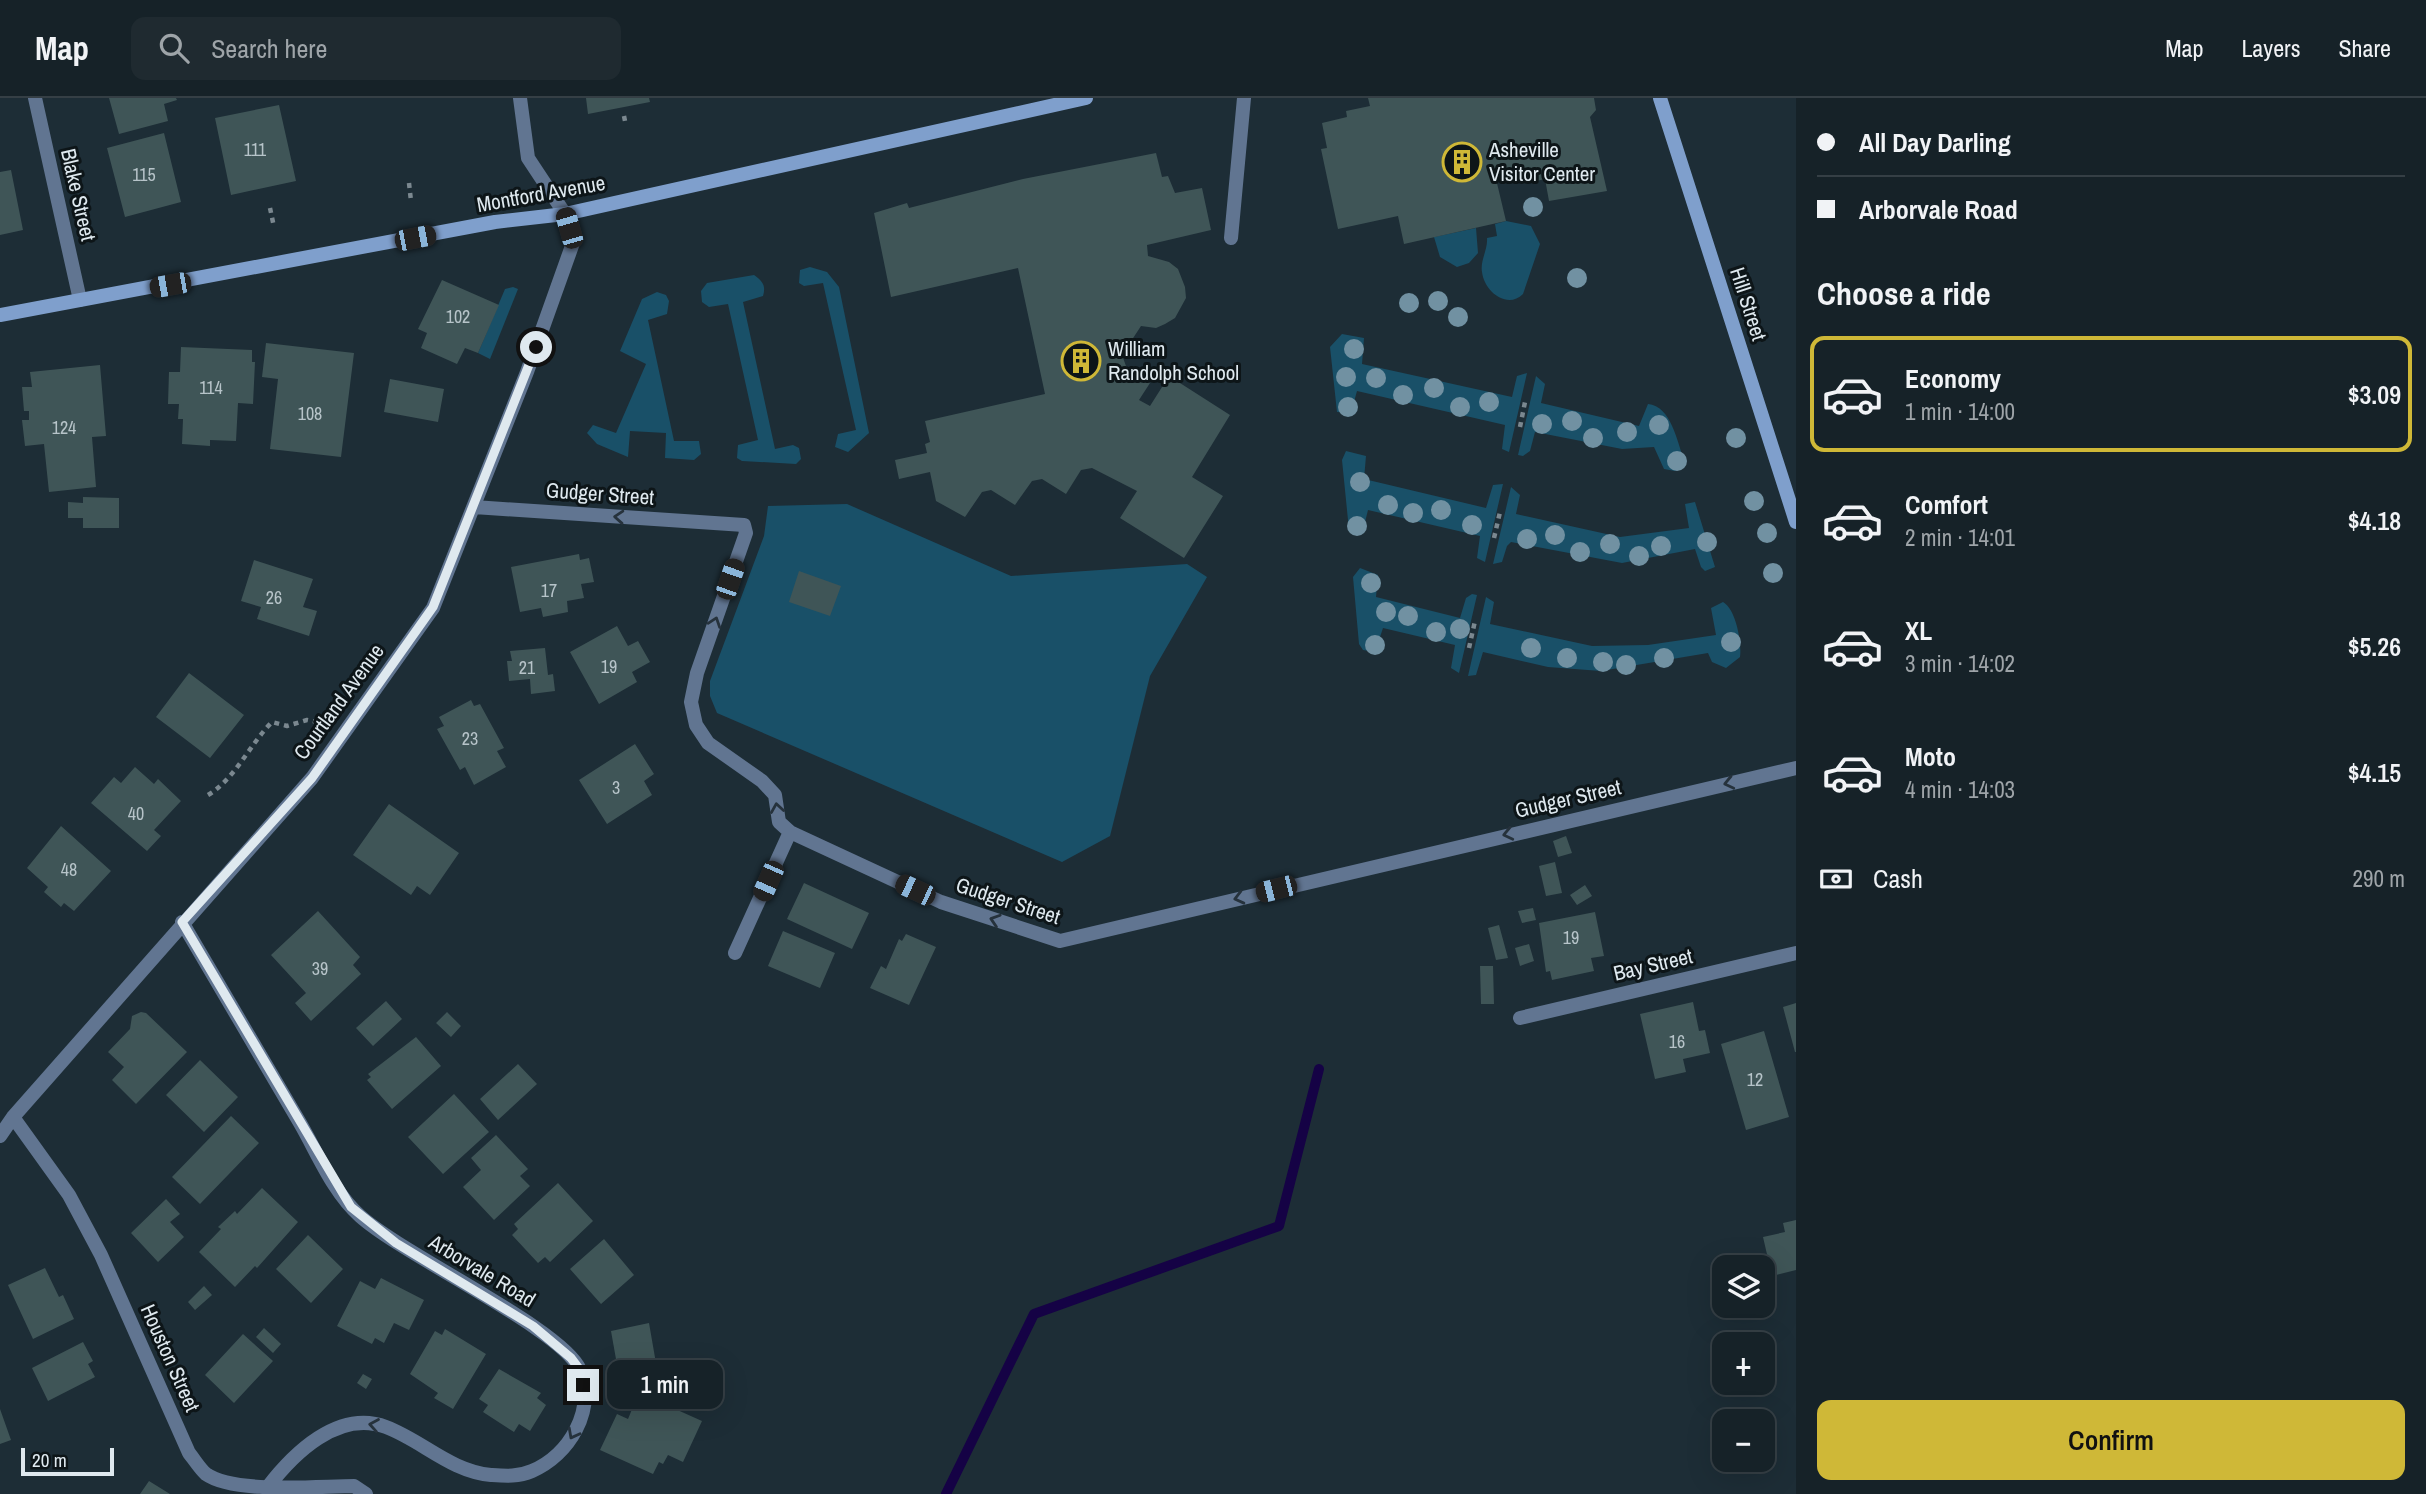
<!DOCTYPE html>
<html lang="en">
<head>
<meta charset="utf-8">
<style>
	:root { --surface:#162228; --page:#1f2a30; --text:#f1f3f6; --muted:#9ea4a8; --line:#353f45; --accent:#cfb837 }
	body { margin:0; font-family:"Archivo Narrow",sans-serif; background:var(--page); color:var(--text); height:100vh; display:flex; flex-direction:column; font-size:26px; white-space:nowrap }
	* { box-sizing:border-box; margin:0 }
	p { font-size:23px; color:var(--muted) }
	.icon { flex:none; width:38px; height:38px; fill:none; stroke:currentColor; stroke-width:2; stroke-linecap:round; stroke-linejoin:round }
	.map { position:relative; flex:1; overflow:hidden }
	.side { display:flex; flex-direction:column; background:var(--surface); width:630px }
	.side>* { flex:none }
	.banner { display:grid; align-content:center; height:154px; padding:0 21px; background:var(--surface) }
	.fabs { position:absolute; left:1712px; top:1157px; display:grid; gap:14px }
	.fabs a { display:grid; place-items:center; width:63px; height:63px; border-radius:14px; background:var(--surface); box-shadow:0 7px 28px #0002,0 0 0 2px var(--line); font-size:35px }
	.scale { position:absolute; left:21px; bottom:18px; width:93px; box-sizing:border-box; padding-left:7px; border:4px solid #dfe9ef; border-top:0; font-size:19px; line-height:24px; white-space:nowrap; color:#dfe9ef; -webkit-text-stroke:5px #0d1518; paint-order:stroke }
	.end { position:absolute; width:32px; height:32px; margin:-16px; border:9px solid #dfe9ef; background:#111; box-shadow:0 0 0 4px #111 }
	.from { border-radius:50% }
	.bubble { position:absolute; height:49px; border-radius:14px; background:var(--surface); box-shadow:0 7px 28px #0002,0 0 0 2px var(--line); font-size:23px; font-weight:600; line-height:49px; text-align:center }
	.car { position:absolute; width:21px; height:42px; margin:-21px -10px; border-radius:9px; box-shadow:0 0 5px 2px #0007; background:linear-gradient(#222 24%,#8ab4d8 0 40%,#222 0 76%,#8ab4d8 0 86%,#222 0) }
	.banner b { display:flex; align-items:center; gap:24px; height:66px; font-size:26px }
	.banner b+b { border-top:2px solid var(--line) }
	.banner i { width:18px; height:18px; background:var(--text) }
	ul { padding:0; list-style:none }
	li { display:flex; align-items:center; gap:21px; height:116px; margin:0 14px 10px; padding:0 7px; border:4px solid transparent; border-radius:14px }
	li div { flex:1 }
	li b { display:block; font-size:26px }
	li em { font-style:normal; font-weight:600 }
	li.selected { border-color:var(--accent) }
	li>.icon { width:63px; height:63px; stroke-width:1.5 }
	h2 { padding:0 21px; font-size:32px; line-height:84px }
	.pay { display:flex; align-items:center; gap:18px; height:77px; padding:0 21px; font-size:26px }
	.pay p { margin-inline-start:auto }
	.button { display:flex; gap:14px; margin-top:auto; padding:14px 21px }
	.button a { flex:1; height:80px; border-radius:14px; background:var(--accent); color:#111; font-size:28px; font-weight:600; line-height:80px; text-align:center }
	header { display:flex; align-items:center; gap:42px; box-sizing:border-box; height:98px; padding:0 35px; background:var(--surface); border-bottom:2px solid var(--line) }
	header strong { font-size:33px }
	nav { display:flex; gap:38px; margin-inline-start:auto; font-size:24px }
	.search { width:490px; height:63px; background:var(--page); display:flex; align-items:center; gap:18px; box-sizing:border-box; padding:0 24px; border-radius:14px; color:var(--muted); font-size:26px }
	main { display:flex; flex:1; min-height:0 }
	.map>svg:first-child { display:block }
	.green { fill:#195068 }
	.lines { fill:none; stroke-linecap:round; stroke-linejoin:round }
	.stream { stroke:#150245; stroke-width:10 }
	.building { fill:#3f5557 }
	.path { stroke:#7b8890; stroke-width:4.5; stroke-dasharray:5 5; stroke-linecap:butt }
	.lane { stroke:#617591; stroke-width:14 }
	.street { stroke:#617591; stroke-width:14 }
	.secondary { stroke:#7f9fcc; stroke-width:14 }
	.tree { fill:#7191a2 }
	.oneway { stroke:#26323c }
	.route { stroke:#dfe9ef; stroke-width:9 }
	.labels { text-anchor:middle; stroke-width:6; stroke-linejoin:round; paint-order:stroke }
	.number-label { font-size:18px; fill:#b7c4c9 }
	.poi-label { font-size:21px; fill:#dfe9ef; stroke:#0d1518; text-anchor:start }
	.street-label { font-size:21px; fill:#dfe9ef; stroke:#0d1518 }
</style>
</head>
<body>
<header>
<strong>Map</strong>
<div class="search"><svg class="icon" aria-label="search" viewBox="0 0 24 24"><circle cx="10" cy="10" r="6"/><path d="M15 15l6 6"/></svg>Search here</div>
<nav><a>Map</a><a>Layers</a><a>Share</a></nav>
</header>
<main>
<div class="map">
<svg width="1796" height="1396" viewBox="0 0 1796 1396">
	<rect width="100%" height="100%" fill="#1d2d36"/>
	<path class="green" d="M1506 123 1531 128 1540 146 1523 196C1507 212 1484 193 1482 174 1480 162 1488 152 1487 140L1497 138 1495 126Z
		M1476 130 1478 155 1469 165 1457 169 1440 159 1434 139Z
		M810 169 827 174 839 189 869 335 848 354 835 349 838 336 856 332 823 185 804 188 799 185 800 172Z
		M754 177C763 183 766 188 763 198L743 204 775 351 793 347 799 350 801 361 796 366 742 363 737 360 738 347 758 342 728 206 709 209 702 204 701 193 707 185Z
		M513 189 518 191 490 261 478 255 505 191Z
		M657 194 666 197 669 203 667 216 648 222 674 343H699L701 356 694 362 665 360 666 335 630 333 628 359 597 346 587 335 593 327 616 335 646 266 620 253 642 201Z
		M1342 236 1364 240 1362 266 1512 299 1517 278 1527 275 1509 354 1502 351 1505 327 1357 293 1351 315 1337 314 1330 249Z
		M1536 278 1545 286 1541 305 1639 328 1648 306C1671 308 1677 343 1684 362L1683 367 1675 373 1664 371 1654 349 1622 351 1535 334 1530 353 1523 358 1518 357Z
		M1346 353 1366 358 1364 381 1486 410 1493 387 1503 386 1485 464 1477 460 1480 438 1368 412 1363 432 1357 436 1349 432 1342 362Z
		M1511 389 1520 397 1516 416 1620 439 1689 430 1685 406 1695 404 1715 469 1705 473 1701 469 1695 451 1622 465 1511 444 1507 448 1502 464 1493 466Z
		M847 406 1011 478 1187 466 1207 479 1150 578 1110 738 1062 764 717 615 710 598V583L764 438 768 408Z
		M1360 470 1378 477 1376 499 1460 520 1466 500 1472 496 1477 497 1459 575 1451 570 1455 547 1383 530 1375 554 1363 552 1359 546 1353 479Z
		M1486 499 1494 504 1490 526 1592 548 1648 547 1716 537 1711 510 1723 504C1736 511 1742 545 1740 559L1726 570 1712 564 1708 555 1601 573 1548 569 1483 554 1476 577 1468 578Z"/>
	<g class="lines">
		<path class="stream" d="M946 1396 1034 1216 1279 1128 1319 971"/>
	</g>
	<path class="building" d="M109 0H176L177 2 164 6 168 23 119 36Z
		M586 0H649L650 4 588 16Z
		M1368 0H1594L1596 12 1590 19 1607 93 1549 103 1545 81 1532 84V81L1522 82 1521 78 1510 81V78L1496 81 1506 123 1404 146 1398 118 1338 131 1321 51 1327 50 1322 25 1347 19 1346 13 1370 8Z
		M279 7 296 83 231 97 215 20Z
		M164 35 181 104 125 119 107 50Z
		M1156 55 1162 79 1168 78 1175 95 1202 90 1211 132 1147 147 1148 158 1169 164 1178 171 1185 189 1186 200 1175 220 1165 226 1156 230 1141 228 1122 257 1126 268 1150 285 1139 302 1150 308 1169 278 1230 317 1192 379 1223 398 1184 460 1120 420 1137 393 1092 370 1081 372 1066 396 1042 381 1032 383 1015 407 991 392 982 394 965 419 936 403 930 374 899 381 895 362 927 355 925 346 930 344 925 323 1045 296 1018 170 891 199 874 115 907 105 909 110 1023 81Z
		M11 72 23 132 0 137V74Z
		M442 182 499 207 478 255 465 250 457 266 421 250 427 235 418 231Z
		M266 245 354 255 341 359 270 351 278 281 262 279Z
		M181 249 252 252V264H255L253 306 238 305 236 343 210 342V348L182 346 183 321H178L179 306H168L169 274H180Z
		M100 267 106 338 92 339 96 389 49 394 44 346 25 348 22 322H29V313H24L22 289H32L30 274Z
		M390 281 444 291 438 324 384 314Z
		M83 399 119 400V430H83V420H68V404L83 405Z
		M579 456 580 462 589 460 594 484 581 486 584 500 567 503 568 514 543 519 541 510 520 514 511 469Z
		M254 462 313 481 303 509 317 513 309 538 257 521 261 509 241 503Z
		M799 473 841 488 830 518 789 504Z
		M617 528 628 548 638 543 650 564 632 574 637 584 599 606 570 554Z
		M545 550 548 577 553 576 555 593 531 596 530 581 509 583 507 563H512L510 553Z
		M189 575 244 617 210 660 156 619Z
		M471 602 474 608 480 606 504 650 497 653 506 669 474 687 465 669 460 672 437 631 444 628 439 619Z
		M635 646 654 676 644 683 652 697 607 726 579 682Z
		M135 669 154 686 158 681 181 703 154 732 161 738 147 753 91 705 114 679 121 685Z
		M389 706 459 755 430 797 417 788 411 797 353 757Z
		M61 728 111 773 74 813 64 805 61 809 44 794 48 789 27 770Z
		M1566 738 1572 755 1558 759 1553 743Z
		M1555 764 1562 795 1546 798 1539 768Z
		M804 785 869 815 852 851 787 821Z
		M1585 787 1592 798 1577 807 1570 797Z
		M1533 810 1536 822 1522 825 1518 813Z
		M318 813 360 859 353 867 361 876 311 923 295 905 306 895 271 857Z
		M1595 814 1604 858 1591 860 1594 873 1552 882 1550 873 1546 874 1539 825Z
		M1499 827 1508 860 1496 862 1488 830Z
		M783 833 835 855 820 890 768 868Z
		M906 836 936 849 909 907 870 890 881 868 886 871 899 841 902 843Z
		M1529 846 1534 863 1520 868 1515 850Z
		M1480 868H1493L1494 906H1481Z
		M386 903 402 921 373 948 356 930Z
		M1693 904 1699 933 1705 932 1710 955 1683 961 1686 974 1655 981 1640 916Z
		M1796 905V954H1795L1783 909Z
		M141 914 146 915 187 954 136 1006 112 982 124 969 108 954 130 931 132 918Z
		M447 914 461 928 451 939 436 925Z
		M1764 933 1789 1019 1746 1032 1721 946Z
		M416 939 441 968 392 1011 367 982 371 979 368 976Z
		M200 962 238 999 204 1034 166 997Z
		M518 966 537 986 498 1022 480 1001Z
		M454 996 489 1034 443 1076 408 1039Z
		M231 1018 259 1045 200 1106 172 1079Z
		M496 1037 528 1071 520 1078 530 1088 494 1122 463 1089 481 1072 471 1060Z
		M558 1085 593 1123 550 1164 545 1159 538 1165 512 1137 518 1131 514 1126Z
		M262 1090 298 1124 257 1170 255 1168 235 1189 199 1154 221 1131 218 1129 235 1113 237 1116Z
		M166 1101 180 1116 170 1124 184 1139 158 1164 131 1135Z
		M1796 1122V1172L1772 1178 1763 1139 1785 1134 1783 1125Z
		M308 1137 343 1171 311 1205 276 1171Z
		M604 1141 634 1177 601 1206 570 1171Z
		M45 1170 59 1199 63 1197 74 1221 33 1241 8 1187Z
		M381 1180 424 1202 409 1232 394 1225 384 1245 375 1240 372 1246 337 1228 360 1183 375 1191Z
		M204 1188 212 1197 195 1212 188 1204Z
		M649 1225 657 1271 619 1278 611 1233Z
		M264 1230 281 1246 273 1255 256 1239Z
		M445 1231 486 1256 453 1311 434 1300 438 1295 410 1276 435 1233 442 1237Z
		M243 1236 273 1263 234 1305 205 1277Z
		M83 1244 93 1263 88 1266 95 1279 48 1303 32 1270Z
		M499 1271 541 1295 537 1300 546 1307 530 1333 519 1326 514 1334 483 1314 488 1307 479 1301Z
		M363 1276 372 1281 366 1291 357 1285Z
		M681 1293 710 1297 708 1313 679 1309Z
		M635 1304 652 1312 655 1305 662 1309 664 1306 702 1323 683 1364 668 1357 663 1366 659 1364 653 1376 600 1352 617 1316 628 1321Z
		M0 1311 11 1342 0 1346Z
		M149 1383 170 1396H140Z"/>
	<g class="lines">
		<path class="path" d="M624 18 625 23
			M409 85 411 103
			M270 110 274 129
			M1520 329 1525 304
			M1494 440 1500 414
			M1469 550 1475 523
			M208 697C235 681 250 646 272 624L287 628 307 622 323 625"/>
		<path class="lane" d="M1231 140 1244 0"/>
		<path class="street" d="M35 0 80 202
			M474 409 744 427 746 435 697 575 691 604 696 627 708 645 762 683 775 697 779 724 790 734 941 804 1060 843 1796 670
			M182 824C221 891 261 958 300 1025 318 1056 333 1094 360 1118 403 1157 564 1232 580 1272 596 1313 569 1357 532 1373 518 1379 506 1378 491 1377 450 1373 423 1343 386 1329 338 1311 293 1356 267 1390
			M735 855 790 734
			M1520 920 1796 855
			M13 1019 69 1097 101 1157 189 1355C194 1361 200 1371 206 1376 234 1396 318 1388 354 1388L366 1396
			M0 1038 13 1019 312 680 433 510 527 274 573 145 565 116 528 60 520 0"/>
		<path class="secondary" d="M1660 0 1796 424
			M0 217 495 124 565 116 1086 0"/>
	</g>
	<g class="tree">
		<circle cx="1533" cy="109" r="10"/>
		<circle cx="1577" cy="180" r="10"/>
		<circle cx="1438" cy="203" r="10"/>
		<circle cx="1409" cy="205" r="10"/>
		<circle cx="1458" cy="219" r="10"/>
		<circle cx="1354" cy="251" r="10"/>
		<circle cx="1346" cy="279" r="10"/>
		<circle cx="1376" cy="280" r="10"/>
		<circle cx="1434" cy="290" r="10"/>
		<circle cx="1403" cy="297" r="10"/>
		<circle cx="1489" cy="304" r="10"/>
		<circle cx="1348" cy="309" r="10"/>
		<circle cx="1460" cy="309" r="10"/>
		<circle cx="1572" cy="323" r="10"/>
		<circle cx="1542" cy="326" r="10"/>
		<circle cx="1659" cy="327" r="10"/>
		<circle cx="1627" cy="334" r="10"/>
		<circle cx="1593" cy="340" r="10"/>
		<circle cx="1736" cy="340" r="10"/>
		<circle cx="1677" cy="363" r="10"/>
		<circle cx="1360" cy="384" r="10"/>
		<circle cx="1754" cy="403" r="10"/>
		<circle cx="1388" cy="407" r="10"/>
		<circle cx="1441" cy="412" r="10"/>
		<circle cx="1413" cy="415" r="10"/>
		<circle cx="1472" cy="427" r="10"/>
		<circle cx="1357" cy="428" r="10"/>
		<circle cx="1767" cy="435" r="10"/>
		<circle cx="1555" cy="437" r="10"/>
		<circle cx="1527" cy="441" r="10"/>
		<circle cx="1707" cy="444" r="10"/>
		<circle cx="1610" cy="446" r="10"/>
		<circle cx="1661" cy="448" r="10"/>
		<circle cx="1580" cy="454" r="10"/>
		<circle cx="1639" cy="458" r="10"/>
		<circle cx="1773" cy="475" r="10"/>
		<circle cx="1371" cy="485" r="10"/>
		<circle cx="1386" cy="514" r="10"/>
		<circle cx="1408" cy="518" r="10"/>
		<circle cx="1460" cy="531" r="10"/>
		<circle cx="1436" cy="534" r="10"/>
		<circle cx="1731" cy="544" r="10"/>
		<circle cx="1375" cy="547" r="10"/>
		<circle cx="1531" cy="550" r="10"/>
		<circle cx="1567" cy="560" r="10"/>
		<circle cx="1664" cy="560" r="10"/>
		<circle cx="1603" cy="564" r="10"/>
		<circle cx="1626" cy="567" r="10"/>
	</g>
	<defs><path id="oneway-chevron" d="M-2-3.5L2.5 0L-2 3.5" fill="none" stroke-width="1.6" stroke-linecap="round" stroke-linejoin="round" transform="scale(1.75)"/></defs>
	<g class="oneway">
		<use href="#oneway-chevron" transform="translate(619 419) rotate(-176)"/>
		<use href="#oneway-chevron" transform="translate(715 524) rotate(-71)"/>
		<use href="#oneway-chevron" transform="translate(1729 685) rotate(167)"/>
		<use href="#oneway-chevron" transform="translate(777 710) rotate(-99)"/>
		<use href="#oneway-chevron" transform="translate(1508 736) rotate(167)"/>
		<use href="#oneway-chevron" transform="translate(1239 800) rotate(166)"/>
		<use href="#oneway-chevron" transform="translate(995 822) rotate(-162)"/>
		<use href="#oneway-chevron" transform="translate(374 1327) rotate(-170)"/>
		<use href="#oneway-chevron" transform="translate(573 1336) rotate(118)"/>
	</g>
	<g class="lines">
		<path class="route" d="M536 249 433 509 312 680 182 824 351 1109 396 1145 533 1228 571 1260 580 1272 583 1287"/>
	</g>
	<defs>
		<symbol id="building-ring" viewBox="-11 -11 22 22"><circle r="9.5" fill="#0d1518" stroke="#cfb837" stroke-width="1.5"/><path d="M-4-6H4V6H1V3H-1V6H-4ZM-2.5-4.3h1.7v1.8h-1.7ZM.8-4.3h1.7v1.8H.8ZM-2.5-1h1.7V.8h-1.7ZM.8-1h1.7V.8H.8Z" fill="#cfb837"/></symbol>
	</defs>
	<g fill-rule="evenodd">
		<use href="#building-ring" x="1440" y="42" width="44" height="44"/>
		<use href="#building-ring" x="1059" y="241" width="44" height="44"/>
	</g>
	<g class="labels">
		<g class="number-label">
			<text x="255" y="58">111</text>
			<text x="144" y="83">115</text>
			<text x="458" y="225">102</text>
			<text x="211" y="296">114</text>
			<text x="310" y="322">108</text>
			<text x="64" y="336">124</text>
			<text x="549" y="499">17</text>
			<text x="274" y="506">26</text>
			<text x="609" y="575">19</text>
			<text x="527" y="576">21</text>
			<text x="470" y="647">23</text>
			<text x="616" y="696">3</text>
			<text x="136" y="722">40</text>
			<text x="69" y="778">48</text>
			<text x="1571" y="846">19</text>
			<text x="320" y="877">39</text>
			<text x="1677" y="950">16</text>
			<text x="1755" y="988">12</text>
		</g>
		<g class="poi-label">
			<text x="1489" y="59">Asheville<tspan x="1489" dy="24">Visitor Center</tspan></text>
			<text x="1108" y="258">William<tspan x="1108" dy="24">Randolph School</tspan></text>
		</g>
		<g class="street-label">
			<text transform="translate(541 96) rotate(-10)" y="7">Montford Avenue</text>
			<text transform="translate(78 97) rotate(77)" y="7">Blake Street</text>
			<text transform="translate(1748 206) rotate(72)" y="7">Hill Street</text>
			<text transform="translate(600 396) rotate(4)" y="7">Gudger Street</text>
			<text transform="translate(339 604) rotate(-54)" y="7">Courtland Avenue</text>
			<text transform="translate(1568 701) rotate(-13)" y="7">Gudger Street</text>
			<text transform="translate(1008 803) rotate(18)" y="7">Gudger Street</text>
			<text transform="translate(1653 867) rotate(-13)" y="7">Bay Street</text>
			<text transform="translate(482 1173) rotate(31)" y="7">Arborvale Road</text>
			<text transform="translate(170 1260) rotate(66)" y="7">Houston Street</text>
		</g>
	</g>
</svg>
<div class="fabs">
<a><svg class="icon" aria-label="layers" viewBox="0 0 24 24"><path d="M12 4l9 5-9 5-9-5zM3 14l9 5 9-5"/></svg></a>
<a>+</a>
<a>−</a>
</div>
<div class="scale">20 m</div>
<i class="end from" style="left:536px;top:249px"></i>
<i class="end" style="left:583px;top:1287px"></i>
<div class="bubble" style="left:607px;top:1262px;width:116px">1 min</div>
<i class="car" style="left:569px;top:130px;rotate:344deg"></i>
<i class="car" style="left:415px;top:140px;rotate:79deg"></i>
<i class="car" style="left:170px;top:187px;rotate:260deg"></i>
<i class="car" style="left:730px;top:481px;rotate:19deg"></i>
<i class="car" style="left:768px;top:783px;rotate:204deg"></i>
<i class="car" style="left:1276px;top:791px;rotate:256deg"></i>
<i class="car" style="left:915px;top:792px;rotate:295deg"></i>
</div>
<section class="side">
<div class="banner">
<b><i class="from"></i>All Day Darling</b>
<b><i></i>Arborvale Road</b>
</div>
<h2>Choose a ride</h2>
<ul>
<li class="selected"><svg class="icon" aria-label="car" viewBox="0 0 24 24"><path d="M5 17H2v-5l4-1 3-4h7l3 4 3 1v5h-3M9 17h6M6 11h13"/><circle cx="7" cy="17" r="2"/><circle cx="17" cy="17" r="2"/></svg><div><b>Economy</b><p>1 min · 14:00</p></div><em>$3.09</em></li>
<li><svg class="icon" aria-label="car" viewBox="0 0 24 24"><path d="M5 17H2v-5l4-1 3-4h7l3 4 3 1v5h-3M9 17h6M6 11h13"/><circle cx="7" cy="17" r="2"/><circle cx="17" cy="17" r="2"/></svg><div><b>Comfort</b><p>2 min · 14:01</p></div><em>$4.18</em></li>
<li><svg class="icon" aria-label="car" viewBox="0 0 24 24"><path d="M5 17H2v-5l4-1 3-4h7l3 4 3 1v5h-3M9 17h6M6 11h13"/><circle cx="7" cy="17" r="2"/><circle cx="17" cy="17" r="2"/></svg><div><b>XL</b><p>3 min · 14:02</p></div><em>$5.26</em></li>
<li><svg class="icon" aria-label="car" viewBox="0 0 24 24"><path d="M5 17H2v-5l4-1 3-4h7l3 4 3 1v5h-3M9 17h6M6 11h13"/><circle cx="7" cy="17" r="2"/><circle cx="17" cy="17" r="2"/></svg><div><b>Moto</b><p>4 min · 14:03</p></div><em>$4.15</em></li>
</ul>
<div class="pay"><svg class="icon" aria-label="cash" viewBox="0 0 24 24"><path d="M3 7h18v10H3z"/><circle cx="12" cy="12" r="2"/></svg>Cash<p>290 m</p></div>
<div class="button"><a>Confirm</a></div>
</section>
</main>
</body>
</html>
